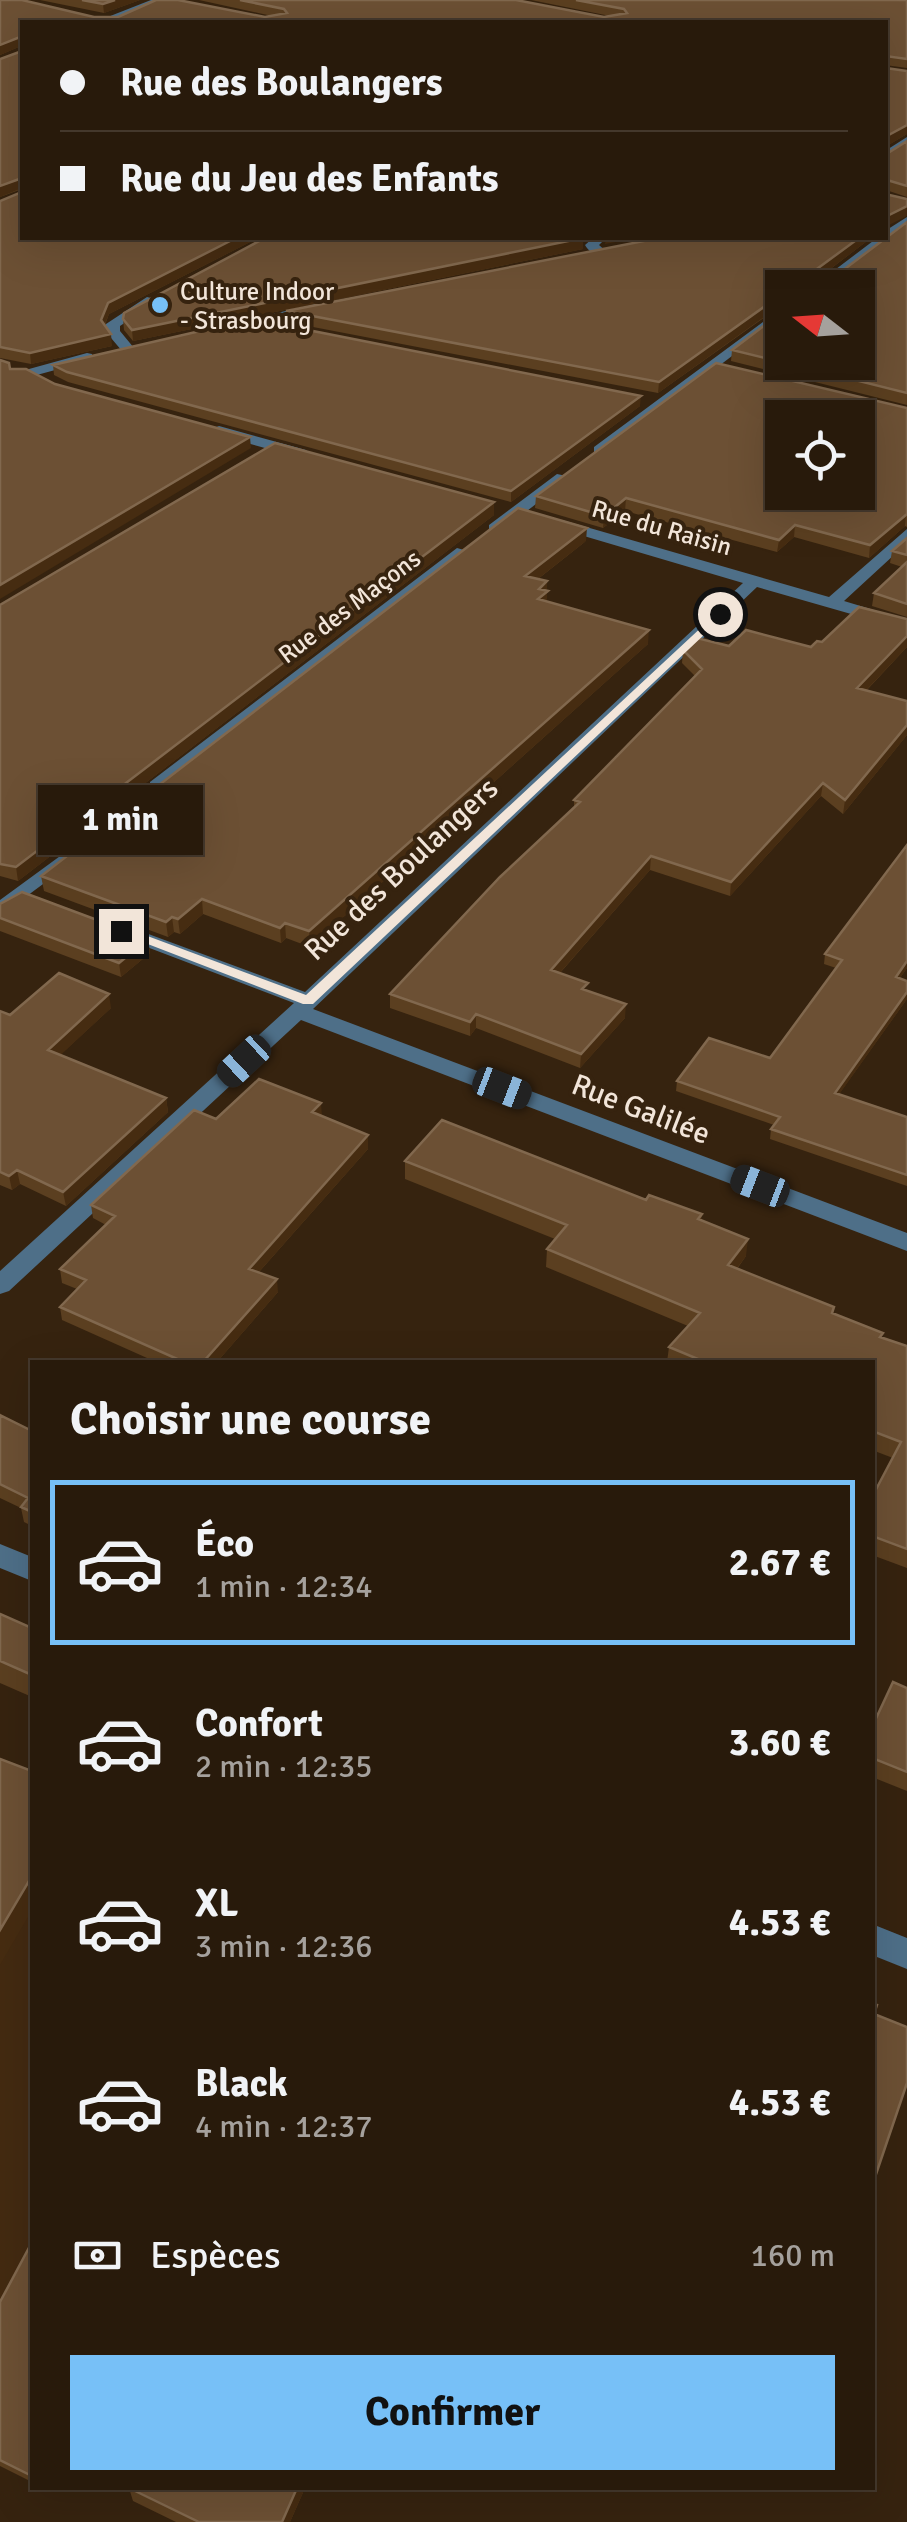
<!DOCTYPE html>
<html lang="fr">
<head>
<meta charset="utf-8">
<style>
	:root { --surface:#281a0b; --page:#342719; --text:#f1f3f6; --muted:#a5a19d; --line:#44382c; --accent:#77c0f7 }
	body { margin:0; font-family:Signika,sans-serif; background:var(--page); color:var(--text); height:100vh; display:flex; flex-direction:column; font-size:38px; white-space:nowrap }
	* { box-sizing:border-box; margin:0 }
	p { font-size:32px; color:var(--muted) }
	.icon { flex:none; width:55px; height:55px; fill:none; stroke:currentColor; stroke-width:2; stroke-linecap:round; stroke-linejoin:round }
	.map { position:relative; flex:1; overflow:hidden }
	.side { position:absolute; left:30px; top:1360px; width:845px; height:1130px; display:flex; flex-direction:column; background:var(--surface); border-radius:0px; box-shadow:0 10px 40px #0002,0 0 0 2px var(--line) }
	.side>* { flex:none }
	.top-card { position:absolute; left:20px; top:20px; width:868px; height:220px; border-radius:0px; box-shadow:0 10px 40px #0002,0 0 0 2px var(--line); display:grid; align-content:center; height:220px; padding:0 40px; background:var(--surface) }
	.needle { width:65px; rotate:287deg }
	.controls { position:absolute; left:765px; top:270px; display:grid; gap:20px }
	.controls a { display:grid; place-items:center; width:110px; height:110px; border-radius:0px; background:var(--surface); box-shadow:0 10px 40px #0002,0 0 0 2px var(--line); font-size:50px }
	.end { position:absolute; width:45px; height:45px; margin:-22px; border:12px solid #f2e5d9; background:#111; box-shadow:0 0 0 5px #111 }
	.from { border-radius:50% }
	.bubble { position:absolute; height:70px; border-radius:0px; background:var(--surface); box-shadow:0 10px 40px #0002,0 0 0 2px var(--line); font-size:32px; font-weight:700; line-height:70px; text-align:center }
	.car { position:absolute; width:30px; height:60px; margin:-30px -15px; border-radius:12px; box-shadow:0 0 8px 2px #0007; background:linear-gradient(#222 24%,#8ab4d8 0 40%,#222 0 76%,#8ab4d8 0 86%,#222 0) }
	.top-card b { display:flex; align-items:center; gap:35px; height:95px; font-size:38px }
	.top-card b+b { border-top:2px solid var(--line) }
	.top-card i { width:25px; height:25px; background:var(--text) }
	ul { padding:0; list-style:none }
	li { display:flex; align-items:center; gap:30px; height:165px; margin:0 20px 15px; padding:0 20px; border:5px solid transparent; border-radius:0px }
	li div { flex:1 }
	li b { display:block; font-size:38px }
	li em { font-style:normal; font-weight:700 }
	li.on { border-color:var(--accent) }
	li>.icon { width:90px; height:90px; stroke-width:1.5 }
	h2 { padding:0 40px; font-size:45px; line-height:120px }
	.pay { display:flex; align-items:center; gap:25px; height:110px; padding:0 40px; font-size:38px }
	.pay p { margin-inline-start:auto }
	.primary-button { display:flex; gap:20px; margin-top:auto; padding:20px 40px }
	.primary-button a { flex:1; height:115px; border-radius:0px; background:var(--accent); color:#111; font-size:40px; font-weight:700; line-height:115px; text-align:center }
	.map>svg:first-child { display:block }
	.built { fill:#432a11 }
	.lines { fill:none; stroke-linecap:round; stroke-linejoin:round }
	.service { fill:#4e6f88; fill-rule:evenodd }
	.minor { fill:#4e6f88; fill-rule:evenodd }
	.wall { fill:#5b3f20 }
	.shaded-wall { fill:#462c11 }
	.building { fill:#6c5034; stroke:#81684e; stroke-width:2.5; fill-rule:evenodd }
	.route { fill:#f2e5d9 }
	.poi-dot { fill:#77c0f7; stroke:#36230f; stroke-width:4 }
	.labels { text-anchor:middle; stroke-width:8; stroke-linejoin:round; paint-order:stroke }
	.far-poi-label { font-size:25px; fill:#f2e5d9; stroke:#36230f; text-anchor:start }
	.far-street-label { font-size:25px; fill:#f2e5d9; stroke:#36230f }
	.street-label { font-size:30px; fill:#f2e5d9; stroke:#36230f }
</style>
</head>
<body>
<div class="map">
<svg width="907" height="2522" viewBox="0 0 907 2522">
	<rect width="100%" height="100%" fill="#36230f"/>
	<path class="built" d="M0 1785 32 1793V2254L0 2315Z"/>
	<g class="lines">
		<path class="service" d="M593 238H606L599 245 607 252 606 255C597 257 589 252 585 245Z"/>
		<path class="minor" d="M151 0H165L108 22H95Z
			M907 137V146L885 160V151Z
			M907 217V227L826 288H811L877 238H885V231Z
			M147 297 159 300 120 326V331L134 348 122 351 106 332V324Z
			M316 304 323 308 321 311 228 330 221 326Z
			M782 308V318L604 453H594V447Z
			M87 353 92 354V360L0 385V377Z
			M219 426 306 450 309 453 301 458 214 434V428Z
			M557 474 571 477 501 531H489V525Z
			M550 520H562L829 597 907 529V543L844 601 907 620V630L757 587 313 1009 907 1233V1251L301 1020 9 1291 0 1294V1271L294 1003 110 933 106 929 110 925H124L305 992 743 583 550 526Z
			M457 548 471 552 164 790H150V782Z
			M67 851 77 857 74 861 0 916V900Z
			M0 1544 32 1557V1581L0 1568Z
			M872 1924 907 1938V1969L872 1955Z"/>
	</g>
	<path class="wall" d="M0 0 94 17 272 16 199 0H516L604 17 610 16 531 0H907V68L885 65 907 134 885 147V22H22V48L21 46 0 55Z
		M40 0H140L104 13Z
		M22 51V238H258L109 314 105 325 112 346 31 364 0 358V201L22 192V189L0 197V59Z
		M907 141V197L886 190 888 153Z
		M907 222V405L731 361 732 350 858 362 782 288V305L658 393 287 322 286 311 659 238H871L816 280H830Z
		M583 242V249L133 341 124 330 123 319Z
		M53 365 640 406 511 502 68 382 54 375Z
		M907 408V527L905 526 869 558 794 537 777 552 625 511 603 528 535 508 536 496Z
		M494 502V515L18 881 0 876V605Z
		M907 538V617L872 606 874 593 902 567 890 563 892 551Z
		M586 541 538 579 547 581V602L648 644 310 947 286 938 281 943 203 914 180 934 174 932 168 937 44 891 41 876Z
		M907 619V647L866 691 907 701V735L843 814 821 796 730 896 650 870 560 973 588 991 625 1018 580 1068 476 1028 470 1036 390 1008V994L574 808V800L695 676 682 663 683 650 729 646 811 647 822 642Z
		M907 845V968L900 978 907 981V999L839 1094 907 1117V1186L770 1139 771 1129 774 1125 676 1091 677 1081 770 1058 836 968 824 964 825 954Z
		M0 904 148 939 150 953 121 977 0 931Z
		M111 1008 60 1055 166 1098 168 1112 66 1206 20 1184 12 1190 0 1185V1011L10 1015Z
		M322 1116 368 1149 259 1272 278 1292 217 1362H156L62 1320 60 1307 77 1289 62 1283 60 1269 106 1225 93 1218 91 1205 216 1119Z
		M405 1161 646 1200 702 1214 701 1220 746 1256 737 1269 834 1307 833 1313 882 1337 907 1346V1568L872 1555V1497L893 1458 872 1450V1362H667L669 1347 688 1326 546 1267 547 1249 555 1239 405 1179Z
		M0 1415 32 1431V1526L24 1522 21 1508 0 1498Z
		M0 1614 32 1628V1697L0 1683Z
		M907 1688V1791L872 1777V1727Z
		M32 2242V2482L0 2466V2302Z
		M129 2488H305L290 2522H176L133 2501Z"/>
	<path class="shaded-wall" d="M115 0H140L104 13 103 4Z
		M20 37 21 46 0 55V45Z
		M907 125V134L885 147V137Z
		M22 178V188L0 197V186Z
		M907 206V216L885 227V217Z
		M236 238H258L109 314 102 331 101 320 108 303Z
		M583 238H589L583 242V249L133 341 132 330Z
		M606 238H637L605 244Z
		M859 238H871L809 285 810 274Z
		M782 294V304L658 393 659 382Z
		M111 334 112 346 31 364 30 353Z
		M641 396 640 406 511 502V491Z
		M250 437 251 448 0 599V585Z
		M626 498 625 511 603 528 604 516Z
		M494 502V515L18 881 16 867Z
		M906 514 905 526 869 558 870 545Z
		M795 525 794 537 777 552 779 540Z
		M587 528 586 541 525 589V576Z
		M547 581V605L538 613 539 589Z
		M649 630 648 644 310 947 309 931Z
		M907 636V647L856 701 857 688Z
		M907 725V735L843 814 845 800Z
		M823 783 821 796 730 896 731 882Z
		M651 856 650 870 550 984 551 970Z
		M202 899 203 914 180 934 178 919Z
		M172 917 174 932 168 937 166 922Z
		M285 923 286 938 281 943 280 928Z
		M148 939 150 953 121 977 119 963Z
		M907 961V968L894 987 896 977Z
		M907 992V999L833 1103 835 1093Z
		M109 994 111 1008 51 1064 48 1050Z
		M626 1004 625 1018 580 1068 581 1054Z
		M476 1014V1028L470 1036V1022Z
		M166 1098 168 1112 66 1206 63 1192Z
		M321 1103 322 1117 312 1112Z
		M368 1135V1149L250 1282 249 1269Z
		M17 1170 20 1184 12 1190 9 1176Z
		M748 1239 746 1256 726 1283 728 1265Z
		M277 1279 278 1292 217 1362H203Z
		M32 1876V1910L0 1965V1930Z
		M297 2488H305L290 2522H282Z"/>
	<path class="building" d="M0 0H22L94 17H118L156 0H178L265 17 287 13 284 9 240 0H516L604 17 627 13 624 9 576 0H907V59L885 56V22H22V39L20 37 0 45Z
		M82 0H115L103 4Z
		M22 50V178L0 186V59L22 51Z
		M885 65 886 68 907 71V125L885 137Z
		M907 141V186L887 180 885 182V153H888Z
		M22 185V238H236L108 303 101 320 111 334 30 353 0 347V201L22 192Z
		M885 194 907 199V206L885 217Z
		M907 222V393L783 362H858V288H782V294L659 382 286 311 659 238H859L810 274 809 280H830Z
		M265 238H583L132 330 123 319 124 313Z
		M782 312V362L732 350Z
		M252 319 641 396 511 491 67 372 53 365Z
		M0 360 9 363 10 369H26L55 384 250 437 0 585Z
		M716 363 907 408V514L870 545 795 525 779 540 626 498 604 516 536 496ZM782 418H858V492H782Z
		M275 443 494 502 16 867 0 864V605Z
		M518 508 587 528 525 576 547 581 539 589 548 591 538 599 649 630 309 931 285 923 280 928 202 899 178 919 172 917 166 922 41 876Z
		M907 538V555L892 551Z
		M907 562V604L874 593Z
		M859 607 907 619V636L857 688 907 701V725L845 800 823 783 731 882 651 856 551 970 588 983 582 989 626 1004 581 1054 476 1014 470 1022 390 994 500 877 580 802 574 800 702 669 683 650 697 638 729 646 746 630 811 647 817 641 822 642Z
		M907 845V961L896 977 907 981V992L835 1093 907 1117V1175L771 1129 780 1117 677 1081 709 1038 770 1058 842 960 825 954Z
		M22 892 148 939 119 963 0 918V904Z
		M59 973 109 994 48 1050 166 1098 63 1192 17 1170 9 1176 0 1172V1011L10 1015Z
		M259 1079 321 1103 312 1112 368 1135 249 1269 277 1279 203 1362H184L60 1307 86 1280 60 1269 115 1216 91 1205 194 1110 216 1119Z
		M442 1120 646 1200 649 1195 702 1214 698 1219 748 1239 728 1265 834 1307 832 1313 883 1333 880 1337 907 1346V1549L872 1536V1497L901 1442 872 1431V1362H705L669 1347 700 1313 547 1249 567 1225 405 1161Z
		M0 1415 32 1431V1512L21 1507 28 1498 0 1484Z
		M0 1614 32 1628V1675L0 1661Z
		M893 1682 907 1688V1772L872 1758V1727Z
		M0 1759 32 1771V1876L0 1930Z
		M872 2003 877 2005 874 2014 907 2027V2083L872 2186Z
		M32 2242V2476L0 2460V2302Z
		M129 2488H297L282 2522H199Z"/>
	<path class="route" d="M720 610 724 616 313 1004H303L114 931 126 928 306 995Z"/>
	<circle class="poi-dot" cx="160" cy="305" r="10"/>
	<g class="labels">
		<g class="far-poi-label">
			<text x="180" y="300">Culture Indoor<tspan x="180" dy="29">- Strasbourg</tspan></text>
		</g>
		<g class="far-street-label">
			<text transform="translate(662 527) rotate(16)" y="9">Rue du Raisin</text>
			<text transform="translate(349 606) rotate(-37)" y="9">Rue des Maçons</text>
		</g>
		<g class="street-label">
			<text transform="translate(401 869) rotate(-43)" y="10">Rue des Boulangers</text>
			<text transform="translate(641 1109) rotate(21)" y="10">Rue Galilée</text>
		</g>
	</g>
</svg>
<div class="controls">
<a><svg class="needle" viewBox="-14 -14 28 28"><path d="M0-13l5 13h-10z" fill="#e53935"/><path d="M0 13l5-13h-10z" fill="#a5a19d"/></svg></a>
<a><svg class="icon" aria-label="locate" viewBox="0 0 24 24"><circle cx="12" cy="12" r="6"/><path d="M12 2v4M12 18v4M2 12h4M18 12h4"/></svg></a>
</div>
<i class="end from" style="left:720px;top:614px"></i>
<i class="end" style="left:121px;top:931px"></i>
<div class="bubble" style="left:38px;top:785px;width:165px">1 min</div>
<i class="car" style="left:244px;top:1061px;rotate:227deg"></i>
<i class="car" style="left:502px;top:1088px;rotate:111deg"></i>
<i class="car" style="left:760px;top:1186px;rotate:291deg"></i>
<div class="top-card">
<b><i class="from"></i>Rue des Boulangers</b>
<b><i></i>Rue du Jeu des Enfants</b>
</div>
<section class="side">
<h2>Choisir une course</h2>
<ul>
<li class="on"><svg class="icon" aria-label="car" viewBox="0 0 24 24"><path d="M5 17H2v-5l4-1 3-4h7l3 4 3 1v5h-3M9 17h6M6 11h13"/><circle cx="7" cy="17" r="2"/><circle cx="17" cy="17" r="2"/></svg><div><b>Éco</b><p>1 min · 12:34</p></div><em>2.67 €</em></li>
<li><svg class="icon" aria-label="car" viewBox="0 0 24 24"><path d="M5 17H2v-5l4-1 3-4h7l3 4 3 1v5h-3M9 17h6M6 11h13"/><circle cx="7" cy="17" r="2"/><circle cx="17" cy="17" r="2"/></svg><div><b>Confort</b><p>2 min · 12:35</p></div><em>3.60 €</em></li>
<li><svg class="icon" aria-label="car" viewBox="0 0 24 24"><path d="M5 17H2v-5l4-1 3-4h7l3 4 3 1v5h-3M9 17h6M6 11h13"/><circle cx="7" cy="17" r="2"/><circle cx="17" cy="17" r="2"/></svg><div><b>XL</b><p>3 min · 12:36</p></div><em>4.53 €</em></li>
<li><svg class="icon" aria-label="car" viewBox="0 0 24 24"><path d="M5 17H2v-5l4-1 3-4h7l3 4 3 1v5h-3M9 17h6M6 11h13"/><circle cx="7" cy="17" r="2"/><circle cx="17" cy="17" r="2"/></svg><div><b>Black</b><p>4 min · 12:37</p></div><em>4.53 €</em></li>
</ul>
<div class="pay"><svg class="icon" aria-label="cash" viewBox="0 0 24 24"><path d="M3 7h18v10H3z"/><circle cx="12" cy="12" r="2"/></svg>Espèces<p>160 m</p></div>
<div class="primary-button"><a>Confirmer</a></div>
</section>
</div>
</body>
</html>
